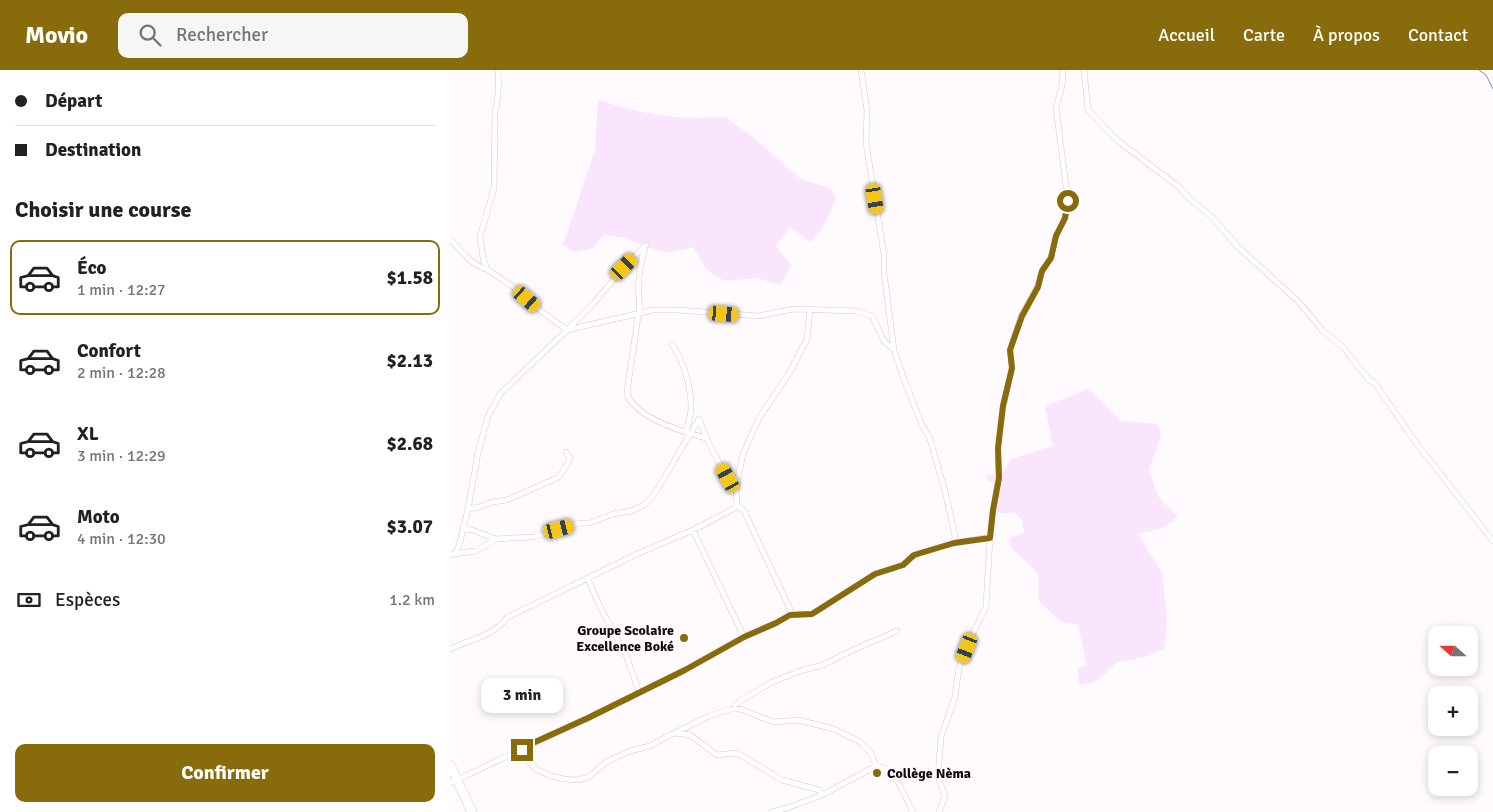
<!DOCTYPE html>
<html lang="fr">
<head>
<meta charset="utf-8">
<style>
	:root { --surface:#fff; --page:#f6f6f6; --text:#202124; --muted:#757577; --line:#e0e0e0; --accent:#886c0b }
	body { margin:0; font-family:Signika,sans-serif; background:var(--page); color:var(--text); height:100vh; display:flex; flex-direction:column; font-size:19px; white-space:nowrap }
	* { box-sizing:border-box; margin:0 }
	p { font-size:16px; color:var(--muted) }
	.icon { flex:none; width:28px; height:28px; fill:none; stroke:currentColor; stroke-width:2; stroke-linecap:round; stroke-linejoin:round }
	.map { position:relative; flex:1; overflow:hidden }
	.details { display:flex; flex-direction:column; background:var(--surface); width:450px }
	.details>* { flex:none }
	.guide { display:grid; align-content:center; height:110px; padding:0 15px; background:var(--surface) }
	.needle { width:32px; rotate:291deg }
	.fabs { position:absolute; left:978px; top:556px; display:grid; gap:10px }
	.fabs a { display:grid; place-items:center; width:50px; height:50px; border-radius:10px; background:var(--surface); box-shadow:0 2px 8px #0003; font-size:25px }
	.end { position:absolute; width:22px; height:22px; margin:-11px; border:6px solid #886c0b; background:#fff; box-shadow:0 0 0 2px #fff }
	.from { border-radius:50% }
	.bubble { position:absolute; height:35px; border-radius:10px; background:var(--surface); box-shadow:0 2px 8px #0003; font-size:16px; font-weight:700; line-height:35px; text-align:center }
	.car { position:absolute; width:15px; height:30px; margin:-15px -8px; border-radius:6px; box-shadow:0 0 4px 1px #0007; background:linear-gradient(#f5c518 24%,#345 0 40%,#f5c518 0 76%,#345 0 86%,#f5c518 0) }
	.guide b { display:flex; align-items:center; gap:18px; height:48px; font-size:19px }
	.guide b+b { border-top:1px solid var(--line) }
	.guide i { width:12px; height:12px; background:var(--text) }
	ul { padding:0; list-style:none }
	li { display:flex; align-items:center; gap:15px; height:75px; margin:0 10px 8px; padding:0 5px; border:2px solid transparent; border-radius:10px }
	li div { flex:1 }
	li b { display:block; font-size:19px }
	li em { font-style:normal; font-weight:700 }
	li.selected { border-color:var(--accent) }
	li>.icon { width:45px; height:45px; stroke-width:1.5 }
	h2 { padding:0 15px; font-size:22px; line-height:60px }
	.pay { display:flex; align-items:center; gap:12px; height:55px; padding:0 15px; font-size:19px }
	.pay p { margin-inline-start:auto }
	.action { display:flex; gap:10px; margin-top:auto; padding:10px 15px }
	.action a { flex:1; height:58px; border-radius:10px; background:var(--accent); color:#fff; font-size:20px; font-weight:700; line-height:58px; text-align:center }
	header { display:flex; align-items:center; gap:30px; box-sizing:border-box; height:70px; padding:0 25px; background:var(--accent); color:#fff }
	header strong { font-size:24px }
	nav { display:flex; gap:28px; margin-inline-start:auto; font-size:18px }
	.search { width:350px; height:45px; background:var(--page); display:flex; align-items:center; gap:12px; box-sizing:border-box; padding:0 18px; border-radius:10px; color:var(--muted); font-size:19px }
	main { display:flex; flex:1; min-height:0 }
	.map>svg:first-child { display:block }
	.green { fill:#f9e6fc }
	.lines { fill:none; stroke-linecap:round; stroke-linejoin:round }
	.stream { stroke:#8090b2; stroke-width:1 }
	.minor-casing { stroke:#d8c6db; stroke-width:6 }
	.trunk-casing { stroke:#d8c6db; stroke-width:10 }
	.minor { stroke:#fff; stroke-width:5 }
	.trunk { stroke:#fff; stroke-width:9 }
	.route { stroke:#886c0b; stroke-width:6 }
	.poi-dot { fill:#886c0b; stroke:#fefafe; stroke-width:2 }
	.labels { text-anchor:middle; stroke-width:4; stroke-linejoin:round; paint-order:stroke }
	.poi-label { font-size:14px; font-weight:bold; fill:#0f0910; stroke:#fefafe; text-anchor:end }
</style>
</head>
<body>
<header>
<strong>Movio</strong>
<div class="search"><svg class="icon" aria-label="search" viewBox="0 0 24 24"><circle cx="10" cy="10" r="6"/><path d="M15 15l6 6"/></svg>Rechercher</div>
<nav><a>Accueil</a><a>Carte</a><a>À propos</a><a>Contact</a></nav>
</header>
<main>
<section class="details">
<div class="guide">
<b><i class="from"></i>Départ</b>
<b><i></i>Destination</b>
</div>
<h2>Choisir une course</h2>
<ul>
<li class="selected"><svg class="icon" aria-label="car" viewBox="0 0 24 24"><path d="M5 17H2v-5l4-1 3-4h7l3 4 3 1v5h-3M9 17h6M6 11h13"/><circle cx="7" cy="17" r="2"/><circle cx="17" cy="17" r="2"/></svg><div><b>Éco</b><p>1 min · 12:27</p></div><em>$1.58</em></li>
<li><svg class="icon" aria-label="car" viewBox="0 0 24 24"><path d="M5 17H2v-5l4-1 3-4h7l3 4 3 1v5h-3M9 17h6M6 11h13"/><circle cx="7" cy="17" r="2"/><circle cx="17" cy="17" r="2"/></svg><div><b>Confort</b><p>2 min · 12:28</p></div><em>$2.13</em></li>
<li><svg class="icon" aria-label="car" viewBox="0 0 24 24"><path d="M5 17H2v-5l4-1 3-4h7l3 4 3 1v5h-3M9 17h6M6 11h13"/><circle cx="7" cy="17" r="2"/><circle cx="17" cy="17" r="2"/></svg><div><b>XL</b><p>3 min · 12:29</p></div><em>$2.68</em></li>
<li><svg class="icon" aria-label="car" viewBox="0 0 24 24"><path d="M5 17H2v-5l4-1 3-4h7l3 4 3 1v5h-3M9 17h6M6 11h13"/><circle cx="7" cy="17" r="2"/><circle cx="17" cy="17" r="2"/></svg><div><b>Moto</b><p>4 min · 12:30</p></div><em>$3.07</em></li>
</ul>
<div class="pay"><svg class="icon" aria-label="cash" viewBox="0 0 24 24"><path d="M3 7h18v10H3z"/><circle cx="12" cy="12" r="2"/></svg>Espèces<p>1.2 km</p></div>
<div class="action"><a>Confirmer</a></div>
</section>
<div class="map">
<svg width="1043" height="742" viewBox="0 0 1043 742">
	<rect width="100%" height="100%" fill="#fefafe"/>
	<path class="green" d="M148 30C192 44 229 51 275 47L303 67 352 110 379 118 386 126C381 145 373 158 361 172L340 157 326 176 341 195 331 215 307 208 274 211 256 199 243 177 219 183 199 178 176 168 153 165 143 178 124 182 113 175 145 80Z
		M639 319 671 351 708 354 711 366 699 400 708 426 728 447 712 458 688 464 712 503 717 550 714 579 695 587 667 592 647 611 629 615 628 598 637 596 628 555 611 552 589 531 588 504 574 489 562 479 559 468 574 463 572 449 563 442C538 449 542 429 544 412L537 411V405L552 404 561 389 603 376 595 336Z"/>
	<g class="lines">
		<path class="stream" d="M1029 0 1036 5 1043 19"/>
		<defs>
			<path id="minor" d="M48 0C49 15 49 27 45 42L44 118 30 167 33 188 37 199 63 217 91 241 117 260 144 233 174 197 196 175
				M411 0 417 40 416 73 434 185V203L444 280 455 312 472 355 480 369 495 421 505 466 504 473
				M634 0 638 40 667 70 729 117 742 131 761 146 789 178 848 231 872 260 893 277 919 310 925 313 963 369 1043 471
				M0 169C10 180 22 196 37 199
				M195 176C191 193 187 210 189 227 189 234 191 241 188 247L178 315C177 320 177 326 180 330 193 350 233 362 256 368
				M222 274C234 292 241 316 241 338 241 346 238 354 236 362
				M249 349C258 373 269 398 286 417
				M287 435 294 441 340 539V545
				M18 439 30 437 42 432 57 430 107 408 112 403 120 389 116 382
				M14 459 22 460 46 469 84 467 129 453H140L163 444 181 441 194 435 204 425 249 349
				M243 460 294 567
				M4 484 25 481 46 469
				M0 485 4 484 9 476 18 439 28 383 38 346 50 324 117 260 203 240H228L309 246 344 239 406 241 422 246 434 271 444 280
				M138 509 150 537 176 585 189 622
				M0 579C23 568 41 568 58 547L187 484 243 460 285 438 287 435 286 417 293 384 309 348 341 300 357 269 360 240
				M285 638V635L290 631 322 612 353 600 373 595 403 580 447 561
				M225 663 259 646 285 638 293 640 323 652 348 650 384 659 410 672 421 683 426 696
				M74 677 72 680 78 691 86 699 101 706 114 709 127 710 139 707 156 692 180 681 200 676 224 663 240 665 267 685 287 683 332 710 369 720 372 725
				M0 713 138 648 235 600 294 567 326 553 340 545 362 544 425 504 453 495 464 485 504 473 540 467
				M322 742 337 738 372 725 426 696 436 699 439 706 447 710 463 742
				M489 742 495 726 488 707 491 667 505 627 509 598 523 563 536 537 540 467 543 440 549 408 548 378 553 336 562 298 560 280 571 246 587 217 592 201 601 187 606 166 615 148 618 131 606 38 612 16 613 0"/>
			<path id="trunk" d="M0 695 22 742"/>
		</defs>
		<use href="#minor" class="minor-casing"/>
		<use href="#trunk" class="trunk-casing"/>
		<use href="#minor" class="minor"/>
		<use href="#trunk" class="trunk"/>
	</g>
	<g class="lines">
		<path class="route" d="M72 680 74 677 138 648 235 600 294 567 326 553 340 545 362 544 425 504 453 495 464 485 504 473 540 468 543 440 549 408 548 378 553 336 562 298 560 280 572 246 588 217 592 201 601 188 606 166 615 148 618 131"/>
	</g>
	<g class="poi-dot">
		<circle cx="234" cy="568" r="5"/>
		<circle cx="427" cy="703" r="5"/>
	</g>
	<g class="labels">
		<g class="poi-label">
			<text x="224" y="565">Groupe Scolaire<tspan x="224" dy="16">Excellence Boké</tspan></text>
			<text x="437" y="708" text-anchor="start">Collège Nèma</text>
		</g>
	</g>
</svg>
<div class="fabs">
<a><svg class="needle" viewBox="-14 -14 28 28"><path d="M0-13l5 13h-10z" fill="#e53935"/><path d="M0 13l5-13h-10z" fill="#757577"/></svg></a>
<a>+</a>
<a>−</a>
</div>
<i class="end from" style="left:618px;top:131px"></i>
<i class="end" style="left:72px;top:680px"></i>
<div class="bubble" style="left:31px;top:608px;width:82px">3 min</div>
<i class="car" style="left:425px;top:129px;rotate:171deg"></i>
<i class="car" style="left:174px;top:197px;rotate:45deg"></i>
<i class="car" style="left:77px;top:229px;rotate:131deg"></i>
<i class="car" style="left:274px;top:244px;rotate:94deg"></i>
<i class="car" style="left:278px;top:408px;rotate:331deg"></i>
<i class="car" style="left:109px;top:459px;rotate:76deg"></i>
<i class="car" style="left:517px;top:578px;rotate:201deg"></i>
</div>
</main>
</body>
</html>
